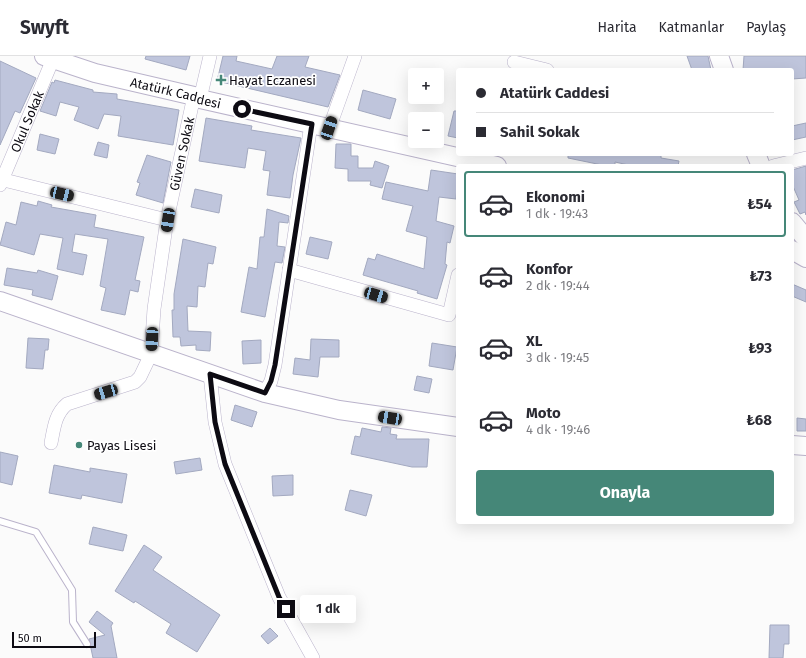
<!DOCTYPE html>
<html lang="tr">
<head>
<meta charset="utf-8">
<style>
	:root { --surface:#fff; --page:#f2f2f3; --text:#2b2b33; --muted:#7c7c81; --line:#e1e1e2; --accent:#458778 }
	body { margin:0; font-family:"Fira Sans",sans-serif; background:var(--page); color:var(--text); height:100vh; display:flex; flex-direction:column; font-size:15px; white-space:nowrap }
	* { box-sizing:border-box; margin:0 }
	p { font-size:13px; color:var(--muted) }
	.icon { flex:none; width:22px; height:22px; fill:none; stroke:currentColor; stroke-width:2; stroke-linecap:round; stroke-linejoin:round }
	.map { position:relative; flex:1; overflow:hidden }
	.sheet { position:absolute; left:456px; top:108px; width:338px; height:360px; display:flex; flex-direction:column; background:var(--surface); border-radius:4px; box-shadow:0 4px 16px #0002 }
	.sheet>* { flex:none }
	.top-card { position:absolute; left:456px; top:12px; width:338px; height:88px; border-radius:4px; box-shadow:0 4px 16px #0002; display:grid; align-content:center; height:88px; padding:0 20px; background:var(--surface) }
	.fabs { position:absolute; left:408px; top:12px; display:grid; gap:8px }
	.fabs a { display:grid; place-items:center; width:36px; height:36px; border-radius:4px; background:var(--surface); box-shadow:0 4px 16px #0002; font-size:20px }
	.scale { position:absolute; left:12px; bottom:10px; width:84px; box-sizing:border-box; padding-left:4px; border:2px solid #0d0b13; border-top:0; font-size:11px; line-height:14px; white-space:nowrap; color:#0d0b13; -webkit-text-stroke:3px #fff; paint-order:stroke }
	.end { position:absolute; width:18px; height:18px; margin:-9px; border:5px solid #0d0b13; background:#fff; box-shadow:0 0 0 2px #fff }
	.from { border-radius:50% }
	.bubble { position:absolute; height:28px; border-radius:4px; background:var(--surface); box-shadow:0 4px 16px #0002; font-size:13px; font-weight:700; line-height:28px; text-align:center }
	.car { position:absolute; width:12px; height:24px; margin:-12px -6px; border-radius:5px; box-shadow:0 0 3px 1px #0007; background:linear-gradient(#222 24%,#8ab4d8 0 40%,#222 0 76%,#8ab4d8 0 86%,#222 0) }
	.top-card b { display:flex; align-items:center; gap:14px; height:38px; font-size:15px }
	.top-card b+b { border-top:1px solid var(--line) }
	.top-card i { width:10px; height:10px; background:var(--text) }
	ul { padding:7px 0 0; list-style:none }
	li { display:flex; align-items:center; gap:12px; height:66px; margin:0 8px 6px; padding:0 12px; border:2px solid transparent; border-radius:4px }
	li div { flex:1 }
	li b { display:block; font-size:15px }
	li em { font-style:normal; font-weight:700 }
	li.on { border-color:var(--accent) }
	li>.icon { width:36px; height:36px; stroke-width:1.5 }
	.button { display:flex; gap:8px; margin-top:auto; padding:8px 20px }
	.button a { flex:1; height:46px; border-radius:4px; background:var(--accent); color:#fff; font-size:16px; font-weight:700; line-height:46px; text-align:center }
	header { display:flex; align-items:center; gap:24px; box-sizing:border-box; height:56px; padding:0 20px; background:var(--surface); border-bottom:1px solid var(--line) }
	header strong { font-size:19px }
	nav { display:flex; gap:22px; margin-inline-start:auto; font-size:14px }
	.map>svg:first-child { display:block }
	.building { fill:#bfc5dc; stroke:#a3a9c0 }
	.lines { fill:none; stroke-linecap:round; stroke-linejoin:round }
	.lane-casing { stroke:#bab3cb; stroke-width:8 }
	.street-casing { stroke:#bab3cb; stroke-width:14 }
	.secondary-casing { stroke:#bab3cb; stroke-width:20 }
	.lane { stroke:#fff; stroke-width:6 }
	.street { stroke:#fff; stroke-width:13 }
	.secondary { stroke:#fff; stroke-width:18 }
	.route { stroke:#0d0b13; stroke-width:5 }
	.poi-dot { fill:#458778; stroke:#fff; stroke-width:1.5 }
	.labels { text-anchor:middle; stroke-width:3.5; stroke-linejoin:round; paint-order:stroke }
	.poi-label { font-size:13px; fill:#0d0b13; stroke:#fff; text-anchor:start }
	.street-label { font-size:13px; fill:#0d0b13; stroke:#fff }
</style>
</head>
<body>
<header>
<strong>Swyft</strong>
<nav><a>Harita</a><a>Katmanlar</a><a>Paylaş</a></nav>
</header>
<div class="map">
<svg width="806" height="602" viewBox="0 0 806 602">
	<rect width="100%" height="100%" fill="#fbfbfb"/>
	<path class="building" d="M146 0H190L186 14 145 3Z
		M223 0H237L236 5 272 13 277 0H309L305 11 340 19 328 51 217 25Z
		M687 0H708L711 14H692Z
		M744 0H806V22L792 23V14H743Z
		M0 5 36 22 20 57 15 55 0 89Z
		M55 24 93 34V36L117 38V43L179 54 173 89 118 80 121 60 104 58 98 73 74 64 79 51 60 46 56 60 40 55 52 26 54 27Z
		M363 34 396 43 390 63 358 54Z
		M454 55H458V82L448 80Z
		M206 62 252 70 251 74 301 82 293 119 290 142 267 139 270 115 263 114 266 95 248 92 245 112 199 105Z
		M806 67V81L792 84V70Z
		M40 78 59 83 55 98 37 94Z
		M98 86 109 89 107 102 94 99Z
		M336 88H351V100H358V112H373L375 105 389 110 382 132 370 129 371 125H348V113L335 112Z
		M568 98H661V102L679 105 678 110H633L615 106V110H607L568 102Z
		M147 99 171 106 163 147 136 139 140 127 137 126Z
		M806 110V159L805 156 800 158 794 146 799 144 792 128V114Z
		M431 114 458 118 456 143 439 141 436 165 454 170 450 187 447 186 445 208 447 209 437 243 417 237 418 235 363 219 368 202 375 204 377 198 424 213 427 181 406 175 413 150 382 143 386 126 428 135Z
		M195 133 222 139 219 157 191 151Z
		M38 145 52 149 51 151 96 159 94 171 144 181 135 224 140 225 138 236 130 234 125 259 101 254 106 232 100 230 108 183 75 178 72 196 87 199 83 219 57 213 63 182 40 178 34 199 0 189 6 166 16 169 21 146 37 150Z
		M267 153 289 160 288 167 279 166 277 190 285 191 282 207 275 206 265 261 241 256 249 211 257 213 260 181H264Z
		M310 181 332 186 328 203 306 198Z
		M183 183 216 191 213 208 208 207 205 231 198 230 197 251 187 250 188 275 211 276 210 295 196 294V289L181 290 180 281H173L172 254H174V238Z
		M7 212 37 217 38 214 58 220 52 244 32 239 33 234 4 229Z
		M792 228 806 234V246L792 240Z
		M28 282 49 283 48 294H45L43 313 26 312Z
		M311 283 339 284V301H320L318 321 293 318 295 302 310 304Z
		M261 284V307L243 308 242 285Z
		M432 287 457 291 453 314 429 310Z
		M417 320 432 323 429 337 414 334Z
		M235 349 257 356 252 371 231 364Z
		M797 362 806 363V375H797Z
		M382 371 391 372 390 378 397 379 396 383H429L427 411H412L351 398 355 380 360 381 362 372 381 376Z
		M0 396 18 400 12 429 0 426Z
		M200 402 202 414 176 418 174 406Z
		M54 409 90 416V412L127 418 122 447 82 439 81 443 49 437Z
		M293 419V439L273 440 272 420Z
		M350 434 372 439 366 460 345 454Z
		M93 471 127 479 123 495 89 488Z
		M144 489 162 501 153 514 220 559 197 596 166 577 171 568 135 545 134 547 115 535Z
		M97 555 113 567 111 570 117 602H93L89 583 105 579 89 566Z
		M770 569H789V588H784L783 602H769Z
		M270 572 278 580 268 588 261 580Z"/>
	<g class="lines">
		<defs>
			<path id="lane" d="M0 465 36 476 72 534 73 566 87 588"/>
			<g id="street">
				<path d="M514 6 547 14"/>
				<path d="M200 43 210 0"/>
				<path d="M329 73 355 0"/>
				<path d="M773 110 806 102"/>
				<path d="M0 123 167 164"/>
				<path id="s1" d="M0 129 53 3"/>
				<path d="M289 214 449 259 458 219"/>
				<path d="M210 318 215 366 225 408 279 541 313 602"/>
				<path d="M265 337 271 325 275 309 311 68"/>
				<path id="s2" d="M51 387C54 372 55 358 67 348L135 326 140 321 151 298 154 253 167 164 194 40"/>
			</g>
			<g id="secondary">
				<path id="s3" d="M44 0 95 17 194 40 200 43 497 110"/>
				<path d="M719 0 724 14"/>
				<path d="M756 98 761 110"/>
				<path d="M792 166 806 183"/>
				<path d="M792 194 806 202"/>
				<path d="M0 245 265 337 339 354 458 371"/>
				<path d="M792 389 806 390"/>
			</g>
		</defs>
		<use href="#lane" class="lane-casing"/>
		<use href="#street" class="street-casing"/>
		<use href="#secondary" class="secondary-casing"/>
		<use href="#lane" class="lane"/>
		<use href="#street" class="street"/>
		<use href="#secondary" class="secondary"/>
	</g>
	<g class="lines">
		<path class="route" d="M242 53 312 68 275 309 271 325 265 337 210 318 215 366 225 408 279 541 286 553"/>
	</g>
	<g class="poi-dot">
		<path d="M219 18h4v4h4v4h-4v4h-4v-4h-4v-4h4z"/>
		<circle cx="79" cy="389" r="4"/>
	</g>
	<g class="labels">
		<g class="poi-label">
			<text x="229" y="29">Hayat Eczanesi</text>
			<text x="87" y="394">Payas Lisesi</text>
		</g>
		<g class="street-label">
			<text dy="5" stroke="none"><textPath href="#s3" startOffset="137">Atatürk Caddesi</textPath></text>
			<text dy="5" stroke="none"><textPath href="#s1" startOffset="69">Okul Sokak</textPath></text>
			<text dy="5" stroke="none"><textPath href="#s2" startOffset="350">Güven Sokak</textPath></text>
		</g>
	</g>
</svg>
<div class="fabs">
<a>+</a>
<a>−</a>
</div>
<div class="scale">50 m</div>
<i class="end from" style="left:242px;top:53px"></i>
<i class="end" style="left:286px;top:553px"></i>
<div class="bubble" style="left:300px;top:539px;width:56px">1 dk</div>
<i class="car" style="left:329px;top:72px;rotate:19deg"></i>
<i class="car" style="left:62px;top:138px;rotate:103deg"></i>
<i class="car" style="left:168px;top:164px;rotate:189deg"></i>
<i class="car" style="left:376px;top:239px;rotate:106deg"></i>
<i class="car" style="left:152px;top:283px;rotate:183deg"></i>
<i class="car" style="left:106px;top:336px;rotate:254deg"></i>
<i class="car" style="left:390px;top:362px;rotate:279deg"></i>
<div class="top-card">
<b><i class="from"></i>Atatürk Caddesi</b>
<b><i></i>Sahil Sokak</b>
</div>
<section class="sheet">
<ul>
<li class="on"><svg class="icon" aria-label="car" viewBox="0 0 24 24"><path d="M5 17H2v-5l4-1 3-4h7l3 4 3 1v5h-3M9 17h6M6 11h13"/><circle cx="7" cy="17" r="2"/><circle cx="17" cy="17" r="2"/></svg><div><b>Ekonomi</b><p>1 dk · 19:43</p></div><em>₺54</em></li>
<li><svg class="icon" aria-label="car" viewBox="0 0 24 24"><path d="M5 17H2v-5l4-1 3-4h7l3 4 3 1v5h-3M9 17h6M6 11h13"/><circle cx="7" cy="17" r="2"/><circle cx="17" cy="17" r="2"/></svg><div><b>Konfor</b><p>2 dk · 19:44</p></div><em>₺73</em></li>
<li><svg class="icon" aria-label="car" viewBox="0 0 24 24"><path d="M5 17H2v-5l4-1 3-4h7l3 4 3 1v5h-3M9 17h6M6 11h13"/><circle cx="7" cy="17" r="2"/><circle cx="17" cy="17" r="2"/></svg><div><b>XL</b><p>3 dk · 19:45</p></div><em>₺93</em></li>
<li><svg class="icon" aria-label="car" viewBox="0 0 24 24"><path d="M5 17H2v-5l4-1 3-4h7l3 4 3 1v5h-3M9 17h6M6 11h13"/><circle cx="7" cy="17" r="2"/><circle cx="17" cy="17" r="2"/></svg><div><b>Moto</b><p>4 dk · 19:46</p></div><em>₺68</em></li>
</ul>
<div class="button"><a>Onayla</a></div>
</section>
</div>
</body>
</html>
